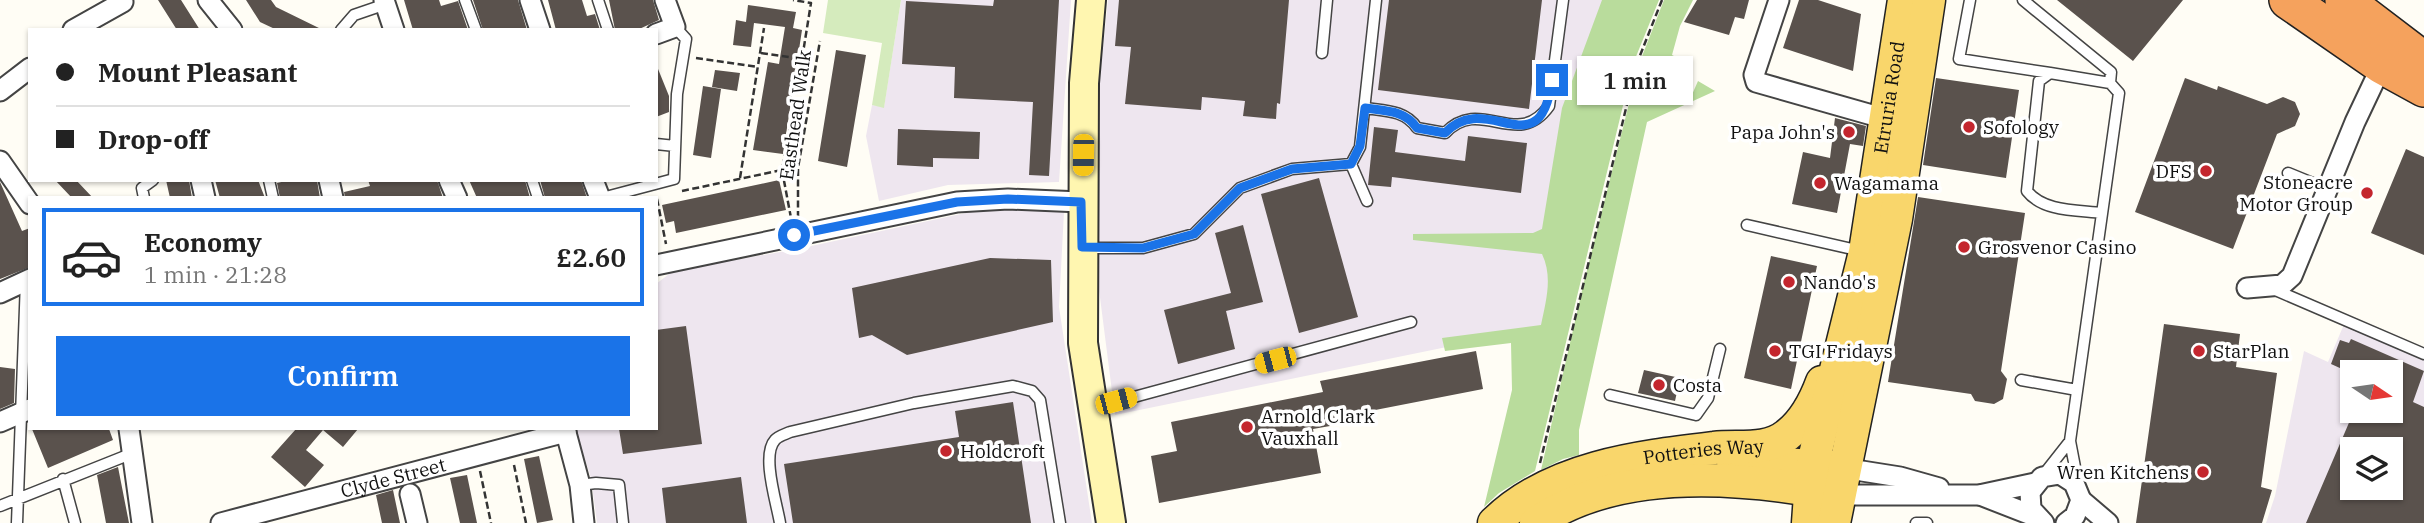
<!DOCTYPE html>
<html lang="en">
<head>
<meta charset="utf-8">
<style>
	:root { --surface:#fff; --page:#f2f2f2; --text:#222; --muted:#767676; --line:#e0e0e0; --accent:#1a73e8 }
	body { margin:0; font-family:"IBM Plex Serif",serif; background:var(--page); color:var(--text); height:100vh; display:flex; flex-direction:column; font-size:26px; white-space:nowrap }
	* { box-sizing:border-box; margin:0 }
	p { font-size:23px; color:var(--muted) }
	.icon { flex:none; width:38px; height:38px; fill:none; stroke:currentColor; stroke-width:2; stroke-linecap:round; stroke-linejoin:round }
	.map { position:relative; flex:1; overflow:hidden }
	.panel { position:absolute; left:28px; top:196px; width:630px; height:234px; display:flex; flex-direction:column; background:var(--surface); border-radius:0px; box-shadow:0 2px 5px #0004 }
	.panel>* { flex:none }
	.guide { position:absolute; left:28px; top:28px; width:630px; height:154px; border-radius:0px; box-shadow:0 2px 5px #0004; display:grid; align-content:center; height:154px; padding:0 28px; background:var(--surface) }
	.needle { width:46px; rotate:103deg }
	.tools { position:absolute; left:2340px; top:360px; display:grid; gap:14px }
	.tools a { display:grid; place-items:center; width:63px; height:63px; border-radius:0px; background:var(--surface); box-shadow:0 2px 5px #0004; font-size:35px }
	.end { position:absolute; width:32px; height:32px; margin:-16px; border:9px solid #1a73e8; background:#fff; box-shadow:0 0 0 4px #fff }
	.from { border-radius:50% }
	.bubble { position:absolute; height:49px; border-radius:0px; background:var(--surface); box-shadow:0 2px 5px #0004; font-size:23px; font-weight:600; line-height:49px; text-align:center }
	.car { position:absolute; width:21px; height:42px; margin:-21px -10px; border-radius:9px; box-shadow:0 0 5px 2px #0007; background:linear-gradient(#f5c518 24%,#345 0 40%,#f5c518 0 76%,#345 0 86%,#f5c518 0) }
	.guide b { display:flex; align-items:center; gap:24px; height:66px; font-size:26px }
	.guide b+b { border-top:2px solid var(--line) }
	.guide i { width:18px; height:18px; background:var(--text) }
	ul { padding:12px 0 0; list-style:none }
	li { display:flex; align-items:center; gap:21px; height:98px; margin:0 14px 10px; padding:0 14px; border:4px solid var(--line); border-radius:0px }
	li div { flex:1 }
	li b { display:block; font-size:26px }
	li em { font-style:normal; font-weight:600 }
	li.active { border-color:var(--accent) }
	li>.icon { width:63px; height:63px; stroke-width:1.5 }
	.button { display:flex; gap:14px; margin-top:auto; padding:14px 28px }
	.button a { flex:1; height:80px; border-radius:0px; background:var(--accent); color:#fff; font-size:28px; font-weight:600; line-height:80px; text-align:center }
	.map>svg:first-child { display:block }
	.industrial { fill:#eee6ef; fill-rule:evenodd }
	.green { fill:#d5ebbd }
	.forest { fill:#b9dc9c }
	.building { fill:#5a524d; fill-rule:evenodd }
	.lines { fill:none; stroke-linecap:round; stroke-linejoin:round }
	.lane-casing { stroke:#444; stroke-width:13 }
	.street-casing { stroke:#444; stroke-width:23 }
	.secondary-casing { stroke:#333; stroke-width:32 }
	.primary-casing { stroke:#222; stroke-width:35 }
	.highway-casing { stroke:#222; stroke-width:40 }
	.path { stroke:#333; stroke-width:2.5; stroke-dasharray:7 3.5; stroke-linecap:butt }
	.lane { stroke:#fff; stroke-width:10 }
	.street { stroke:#fff; stroke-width:19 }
	.secondary { stroke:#fff6b0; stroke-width:28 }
	.primary { stroke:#f9d66b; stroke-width:32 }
	.highway { stroke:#f5a25d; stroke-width:37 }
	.route { stroke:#1a73e8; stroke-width:9 }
	.poi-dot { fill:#c4262e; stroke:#fff; stroke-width:2.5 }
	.labels { text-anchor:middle; stroke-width:7; stroke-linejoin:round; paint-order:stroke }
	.street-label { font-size:19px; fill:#111; stroke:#fff }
	.poi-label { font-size:19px; fill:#111; stroke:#fff; text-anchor:start }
</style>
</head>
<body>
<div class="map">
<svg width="2424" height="523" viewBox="0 0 2424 523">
	<rect width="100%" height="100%" fill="#fffdf5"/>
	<path class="industrial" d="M901 0H1071L1059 182 948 185 879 201 866 136 872 105 884 107Z
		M1108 0H1630L1543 339 1530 330 1115 415 1096 266V117Z
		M989 208 1064 212 1059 307 1092 523H597L591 478 575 429H656V284L673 271 797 249Z
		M2345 322 2424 358V523H2266L2275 496 2304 351 2328 362ZM2352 373H2390V411H2352ZM2352 450H2390V488H2352Z"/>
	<path class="green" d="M828 0H901L884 108 872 105 882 43 823 33Z"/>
	<path class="forest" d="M1602 0H1659L1633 64 1535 471 1499 493 1484 507 1512 390 1511 343 1445 351 1442 338 1541 325C1546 301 1553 277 1542 254L1413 240V234L1533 233 1542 229 1562 108Z
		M1664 0H1693L1680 26 1672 55 1678 58 1669 91 1691 97 1698 81 1715 91 1647 122 1579 430V455L1563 459 1541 470 1583 286 1639 64Z"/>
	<path class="building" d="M158 0H181L200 30H177Z
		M246 0H271L276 7 323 30H277L260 22Z
		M404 0H439L441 6 458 1 468 30H413Z
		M473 0H518L527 30H483Z
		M548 0H582L587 16 595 14 600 30H556Z
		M609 0H653L659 20 637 30H615Z
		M994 0H1059L1049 176 1029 175 1033 102 954 98 955 67 902 64 906 1 993 6Z
		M1119 0H1289L1280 104 1277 103 1276 119 1243 116 1245 101 1202 97 1201 110 1125 104 1131 47 1115 46Z
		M1389 0H1542L1529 109 1378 90Z
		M1697 0H1749L1744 19 1735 17 1729 35 1684 22Z
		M1799 0H1818L1861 14 1853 71 1783 48Z
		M2057 0H2183L2133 61Z
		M748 5 796 12 793 28 802 30 783 154 753 150 768 62 779 64 785 27 754 23 751 47 733 45 736 20 746 22Z
		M836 50 866 55 847 167 818 161Z
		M656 64 669 96V112L656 117Z
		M715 70 740 73 737 91 712 87Z
		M1936 78 2019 90 2006 178 1923 165Z
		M2185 78 2217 90 2218 86 2267 104 2283 97 2295 102 2300 114 2295 126 2277 134 2233 249 2135 212Z
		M703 86 721 89 711 158 693 155Z
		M1835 118 1866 126 1863 146 1850 144 1837 213 1792 204 1803 152 1830 158Z
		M1374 127 1398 130 1395 152 1465 161 1468 136 1527 143 1521 193 1392 177 1391 187 1368 185Z
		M898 129 980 132 979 159 933 158V167L897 165Z
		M2406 149 2424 157V255L2371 233Z
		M1319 178 1358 317 1299 333 1261 194Z
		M55 180H76L93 198H72Z
		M166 180H189L192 198H170Z
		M215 180H258L265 198H220Z
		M290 180H317L320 198H280L277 183Z
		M368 180H437L443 198H345L344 192 370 186Z
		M469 180H525L530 198H477Z
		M540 180H581L587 198H545Z
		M779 180 786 210 676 233 674 221 666 223 662 205Z
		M0 182 22 231 30 228V267L0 279Z
		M1918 197 2025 213 2001 371 2007 379 2003 399 1994 404 1975 401 1971 394 1888 382Z
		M1243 225 1263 302 1226 311 1235 349 1178 364 1164 310 1231 293 1215 233Z
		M1771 256 1817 266 1791 389 1744 378Z
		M990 258 1051 260 1053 322 907 355 872 335 859 338 852 288Z
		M2164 324 2240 334 2236 367 2277 373 2261 487 2272 490 2262 523H2136Z
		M686 326 702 444 623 454 619 429H656V330Z
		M2351 339 2424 371 2413 402 2424 407V523H2306L2354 411H2390V373H2351L2331 364 2340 340 2349 343ZM2352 450H2390V488H2352Z
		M1476 351 1483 389 1329 419 1330 426 1313 429 1321 473 1159 503 1151 456 1177 451 1171 422 1323 392 1320 381Z
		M0 367 15 369 14 403 0 409Z
		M1644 370 1680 378 1675 401 1638 393Z
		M1013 402 1031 523H793L784 464 959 437 955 411Z
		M32 429H109L113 440 48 468Z
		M296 429H358L343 447 323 430 306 450 324 465 305 487 271 457Z
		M539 456 553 520 537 523 524 459Z
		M118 467 129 523H106L97 475Z
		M467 475 477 523H460L450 478Z
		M741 477 747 523H666L662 488Z
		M393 490 400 523H382L376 495Z"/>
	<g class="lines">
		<defs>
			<path id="lane" d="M465 0 476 30
				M598 0 608 30
				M1970 0 1959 59 2050 73
				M2023 0 2111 72 2110 83
				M341 30 354 15 386 4
				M1322 53 1327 0
				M1365 108C1385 111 1405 110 1417 128L1445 133C1481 95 1517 151 1549 106L1563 0
				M656 144 675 146
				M1351 164 1360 147 1376 0
				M2288 173 2327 189
				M269 180 273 198
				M532 180 538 198
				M144 198 142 188 153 180
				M602 198 674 179 677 94 686 39 675 27
				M1747 225 1861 251
				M1086 248H1143L1194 234 1240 188 1292 169 1351 164 1367 201
				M2273 289 2424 354
				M2021 380 2077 390
				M1610 395 1696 415 1708 398 1720 349
				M1097 407 1411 322
				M2044 474 2070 441
				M63 479 75 523
				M2078 483 2070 441 2119 93 2110 83 2050 73 2039 81 2027 191C2043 212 2078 210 2102 213
				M580 485 596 483 619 485 623 523
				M0 506 133 453
				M17 523 26 281
				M780 523C777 504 761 455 775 440 778 436 786 434 790 432L914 403 1013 386 1032 391 1040 400 1060 523
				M1916 523H1927"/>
			<g id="street">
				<path d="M208 0 232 30"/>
				<path d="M384 0 394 30"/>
				<path d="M530 0 540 30"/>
				<path d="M1779 0 1754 75 1756 82 1886 119"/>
				<path d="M73 30 123 2"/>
				<path d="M656 34 675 27 665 0"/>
				<path d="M0 91 30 68"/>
				<path d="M0 161 30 204"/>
				<path d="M201 180 205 198"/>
				<path d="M329 180 333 198"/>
				<path d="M449 180 457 198"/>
				<path d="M593 180 600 198"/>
				<path d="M656 265 957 202 1008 199 1081 202"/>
				<path d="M2247 288 2282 285 2292 276 2355 122 2382 65"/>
				<path d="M0 293 30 279"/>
				<path d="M0 422 30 409"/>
				<path d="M129 429 142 523"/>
				<path d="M565 429 580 485 584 523"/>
				<path d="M1843 468 1900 477 1939 488"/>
				<path d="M410 494 417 523"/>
				<path d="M1838 495H1979L2035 483"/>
				<path d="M1980 495 2034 516"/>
				<path d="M2081 500 2108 523"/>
				<path id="s1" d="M221 523 566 432"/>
				<path d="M2044 523 2031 509 2030 492 2042 477 2060 474 2074 483 2081 500 2075 516 2066 523"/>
			</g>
			<path id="secondary" d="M1091 0 1084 83 1083 343 1111 523"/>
			<g id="primary">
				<path d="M1733 461 1832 467"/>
				<path id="s2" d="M1494 523C1551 467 1638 457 1714 448 1738 445 1766 452 1787 435 1804 422 1815 401 1822 382"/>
				<path d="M1536 523C1617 467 1735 476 1827 493"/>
				<path id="s3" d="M1808 523 1812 467 1865 252 1904 0"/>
				<path d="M1834 523 1896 219 1929 0"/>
			</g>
			<path id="highway" d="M2288 0 2382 65 2424 88
				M2344 0 2424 61"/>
		</defs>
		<use href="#lane" class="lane-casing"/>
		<use href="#street" class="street-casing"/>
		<use href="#secondary" class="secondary-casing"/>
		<use href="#primary" class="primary-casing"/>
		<use href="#highway" class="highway-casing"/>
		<path class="path" d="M761 53 802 59 811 3 793 0
			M696 58 758 67
			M740 178 764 28
			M682 191 782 170
			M657 199 666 244
			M791 218 782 170 801 68
			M798 218V168L820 41
			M1540 463 1637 63 1662 0
			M514 465 526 523
			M480 471 491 523"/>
		<use href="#lane" class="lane"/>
		<use href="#street" class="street"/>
		<use href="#secondary" class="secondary"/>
		<use href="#primary" class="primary"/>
		<use href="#highway" class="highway"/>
	</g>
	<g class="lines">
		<path class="route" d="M794 235 957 202 1008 199 1081 202 1082 247 1143 248 1194 234 1240 188 1292 169 1351 164 1360 146 1365 108C1385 111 1405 110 1417 128L1445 133C1487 88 1540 171 1552 80"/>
	</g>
	<g class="poi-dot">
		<circle cx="1969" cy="127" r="7"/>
		<circle cx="1849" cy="132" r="7"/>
		<circle cx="2206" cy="171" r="7"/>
		<circle cx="1820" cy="183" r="7"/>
		<circle cx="2367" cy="193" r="7"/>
		<circle cx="1964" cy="247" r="7"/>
		<circle cx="1789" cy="282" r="7"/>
		<circle cx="1775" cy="351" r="7"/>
		<circle cx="2199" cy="351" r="7"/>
		<circle cx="1659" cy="385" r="7"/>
		<circle cx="1247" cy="427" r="7"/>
		<circle cx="946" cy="451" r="7"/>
		<circle cx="2203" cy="472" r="7"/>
	</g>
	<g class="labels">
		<g class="street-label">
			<text dy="7" stroke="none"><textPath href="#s3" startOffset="434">Etruria Road</textPath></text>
			<text transform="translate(795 115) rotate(-82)" y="7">Easthead Walk</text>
			<text dy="7" stroke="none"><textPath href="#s2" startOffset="226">Potteries Way</textPath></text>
			<text dy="7" stroke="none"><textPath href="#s1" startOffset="178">Clyde Street</textPath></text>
		</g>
		<g class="poi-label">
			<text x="1983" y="134">Sofology</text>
			<text x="1835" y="139" text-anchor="end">Papa John's</text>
			<text x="2192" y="178" text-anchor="end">DFS</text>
			<text x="2353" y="189" text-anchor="end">Stoneacre<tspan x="2353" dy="22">Motor Group</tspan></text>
			<text x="1834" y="190">Wagamama</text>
			<text x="1978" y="254">Grosvenor Casino</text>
			<text x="1803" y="289">Nando's</text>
			<text x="1789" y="358">TGI Fridays</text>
			<text x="2213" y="358">StarPlan</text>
			<text x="1673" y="392">Costa</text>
			<text x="1261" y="423">Arnold Clark<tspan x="1261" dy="22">Vauxhall</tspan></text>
			<text x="960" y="458">Holdcroft</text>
			<text x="2189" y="479" text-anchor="end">Wren Kitchens</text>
		</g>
	</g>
</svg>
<div class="tools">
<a><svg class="needle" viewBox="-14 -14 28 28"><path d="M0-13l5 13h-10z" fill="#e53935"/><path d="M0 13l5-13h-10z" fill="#767676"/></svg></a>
<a><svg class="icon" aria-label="layers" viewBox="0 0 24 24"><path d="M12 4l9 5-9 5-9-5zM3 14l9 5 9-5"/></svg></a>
</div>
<i class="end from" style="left:794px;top:235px"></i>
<i class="end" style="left:1552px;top:80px"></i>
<div class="bubble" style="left:1577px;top:56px;width:116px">1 min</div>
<i class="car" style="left:1083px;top:155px;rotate:181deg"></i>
<i class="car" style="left:1275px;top:360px;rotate:255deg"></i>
<i class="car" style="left:1116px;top:401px;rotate:75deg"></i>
<div class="guide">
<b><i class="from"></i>Mount Pleasant</b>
<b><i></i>Drop-off</b>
</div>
<section class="panel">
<ul>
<li class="active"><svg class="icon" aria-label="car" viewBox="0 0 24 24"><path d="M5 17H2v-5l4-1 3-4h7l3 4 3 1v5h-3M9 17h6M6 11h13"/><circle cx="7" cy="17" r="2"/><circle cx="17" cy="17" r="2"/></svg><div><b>Economy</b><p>1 min · 21:28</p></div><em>£2.60</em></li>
</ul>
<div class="button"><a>Confirm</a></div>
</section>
</div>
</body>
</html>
